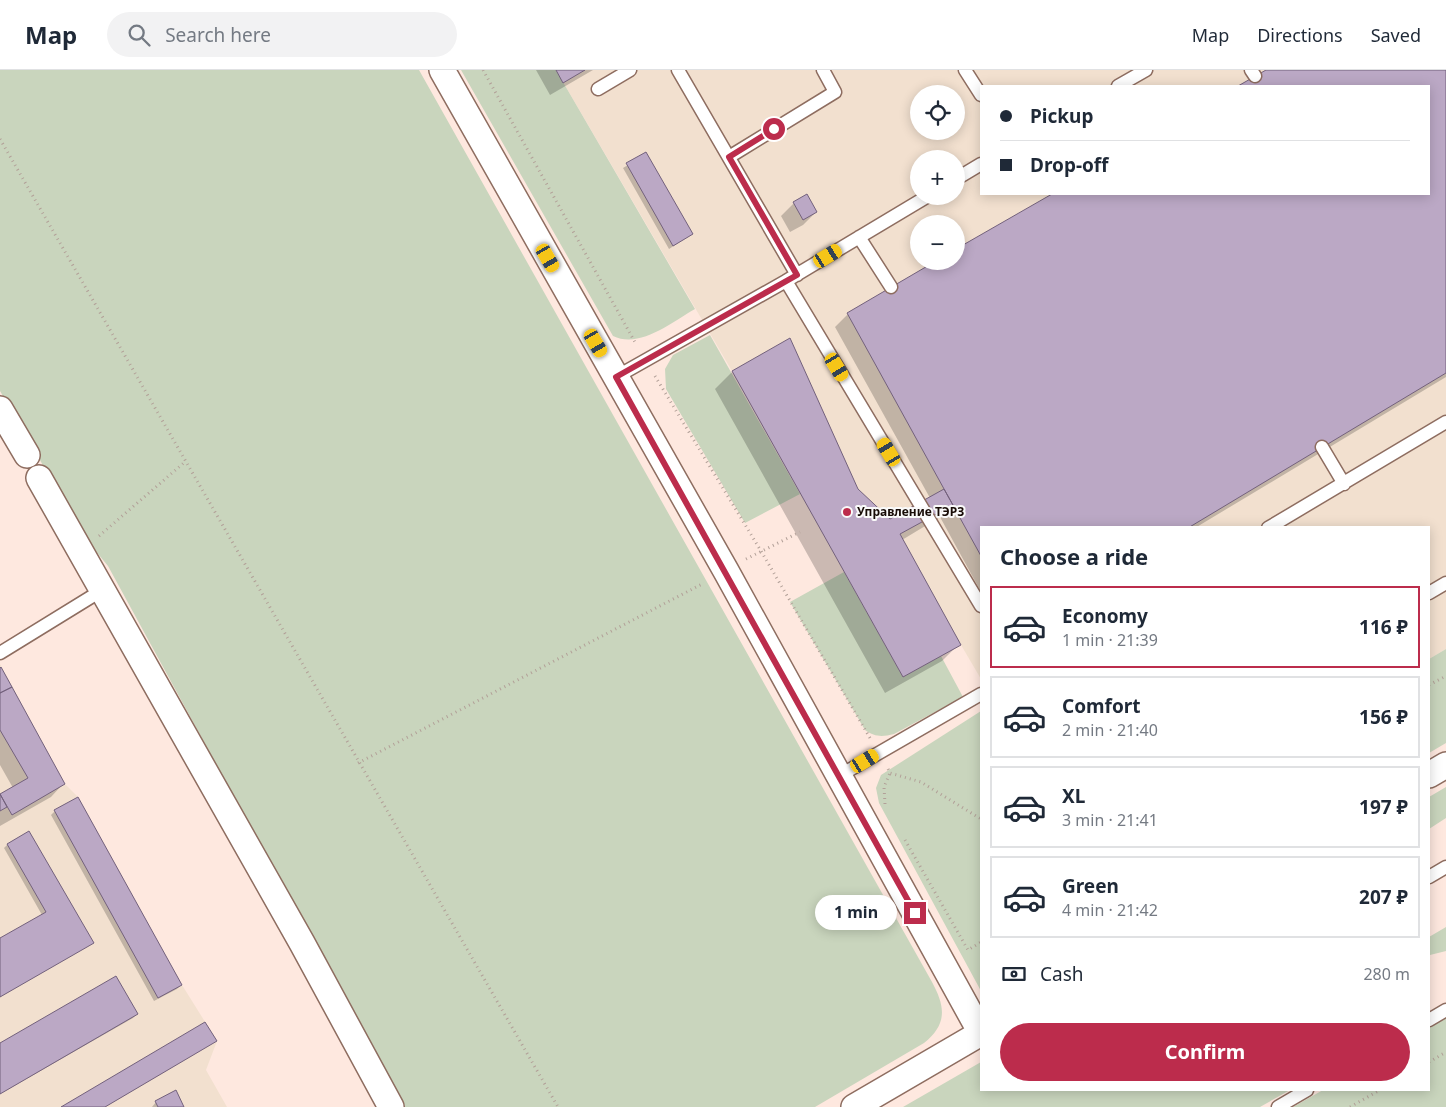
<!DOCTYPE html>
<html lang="en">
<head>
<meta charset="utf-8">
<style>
	:root { --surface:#fff; --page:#f2f2f3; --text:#1f2937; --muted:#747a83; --line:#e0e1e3; --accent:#bc2c4c }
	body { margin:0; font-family:"Noto Sans",sans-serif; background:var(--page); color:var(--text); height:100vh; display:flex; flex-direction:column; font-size:19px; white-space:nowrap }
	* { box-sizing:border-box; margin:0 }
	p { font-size:16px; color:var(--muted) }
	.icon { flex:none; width:28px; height:28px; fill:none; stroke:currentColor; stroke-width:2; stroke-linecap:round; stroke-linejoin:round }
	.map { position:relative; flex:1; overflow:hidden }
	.side { position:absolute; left:980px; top:456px; width:450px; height:565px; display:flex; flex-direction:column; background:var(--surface); border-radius:0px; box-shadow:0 2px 12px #0003 }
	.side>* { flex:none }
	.banner { position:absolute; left:980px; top:15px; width:450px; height:110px; border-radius:0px; box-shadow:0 2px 12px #0003; display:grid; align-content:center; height:110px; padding:0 20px; background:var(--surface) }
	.controls { position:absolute; left:910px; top:15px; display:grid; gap:10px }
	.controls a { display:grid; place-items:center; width:55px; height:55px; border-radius:50%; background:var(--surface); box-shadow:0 2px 12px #0003; font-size:25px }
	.end { position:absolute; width:22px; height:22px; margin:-11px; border:6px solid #bc2c4c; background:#fff; box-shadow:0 0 0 2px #fff }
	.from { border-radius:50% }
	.bubble { position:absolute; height:35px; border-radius:18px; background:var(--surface); box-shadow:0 2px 12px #0003; font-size:16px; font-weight:700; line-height:35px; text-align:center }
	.car { position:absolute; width:15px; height:30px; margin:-15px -8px; border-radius:6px; box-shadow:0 0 4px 1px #0007; background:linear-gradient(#f5c518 24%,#345 0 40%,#f5c518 0 76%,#345 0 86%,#f5c518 0) }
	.banner b { display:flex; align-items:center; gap:18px; height:48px; font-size:19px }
	.banner b+b { border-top:1px solid var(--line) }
	.banner i { width:12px; height:12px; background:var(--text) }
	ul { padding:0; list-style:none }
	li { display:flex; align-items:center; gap:15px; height:82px; margin:0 10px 8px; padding:0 10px; border:2px solid var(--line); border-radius:0px }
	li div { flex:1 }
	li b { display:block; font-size:19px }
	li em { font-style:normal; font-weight:700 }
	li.active { border-color:var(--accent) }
	li>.icon { width:45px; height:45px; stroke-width:1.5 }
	h2 { padding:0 20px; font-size:22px; line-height:60px }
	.pay { display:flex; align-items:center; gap:12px; height:55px; padding:0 20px; font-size:19px }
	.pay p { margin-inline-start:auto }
	.action { display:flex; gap:10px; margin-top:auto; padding:10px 20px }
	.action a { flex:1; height:58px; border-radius:30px; background:var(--accent); color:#fff; font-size:20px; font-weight:700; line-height:58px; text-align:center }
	header { display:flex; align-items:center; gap:30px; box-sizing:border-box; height:70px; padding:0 25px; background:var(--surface); border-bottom:1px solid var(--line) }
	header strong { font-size:24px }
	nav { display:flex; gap:28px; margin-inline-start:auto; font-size:18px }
	.search { width:350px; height:45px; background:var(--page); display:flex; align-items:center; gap:12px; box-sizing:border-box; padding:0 18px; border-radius:28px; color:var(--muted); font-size:19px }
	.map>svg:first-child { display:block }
	.industrial { fill:#f2e0cf; fill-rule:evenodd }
	.green { fill:#c9d5bd }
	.shadow { fill:#0003 }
	.building { fill:#bba8c5; stroke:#73617c }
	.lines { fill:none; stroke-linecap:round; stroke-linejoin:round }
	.lane-casing { stroke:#8e6d60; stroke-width:15 }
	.street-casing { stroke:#8e6d60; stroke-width:28 }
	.path { stroke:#b2a098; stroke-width:3; stroke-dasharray:1 4; stroke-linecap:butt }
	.lane { stroke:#fff; stroke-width:12 }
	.street { stroke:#fff; stroke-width:25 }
	.route { stroke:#bc2c4c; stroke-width:6 }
	.poi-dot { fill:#bc2c4c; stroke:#fafafa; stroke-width:2 }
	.labels { text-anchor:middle; stroke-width:4; stroke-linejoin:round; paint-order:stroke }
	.poi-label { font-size:12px; font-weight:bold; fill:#180c07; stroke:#fafafa; text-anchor:start }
</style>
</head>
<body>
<header>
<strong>Map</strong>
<div class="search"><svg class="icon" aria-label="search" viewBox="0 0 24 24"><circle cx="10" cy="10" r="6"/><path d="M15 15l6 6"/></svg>Search here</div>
<nav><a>Map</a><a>Directions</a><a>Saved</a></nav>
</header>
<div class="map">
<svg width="1446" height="1037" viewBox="0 0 1446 1037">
	<rect width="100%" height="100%" fill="#fee8df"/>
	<path class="industrial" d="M556 0H1446V579L1429 589V458H981V609L961 575 903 607 732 301ZM981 16H1429V124H981ZM919 24H956V61H919ZM919 89H956V126H919ZM919 154H956V191H919Z
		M0 594 65 714 78 727 182 915 217 971 206 1000 227 1037H0Z"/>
	<path class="green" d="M0 0H419L932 912C945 936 948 954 924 973L815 1037H403L108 496 85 468 0 321Z
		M461 0H556L695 239C672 252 640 279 613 266Z
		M710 265 800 424 745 453 666 319 665 299 673 285Z
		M844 502 903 607 941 586 963 627 894 664C882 667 875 667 865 660L790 532Z
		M1446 579V673L1429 683V589Z
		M981 641V921L879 733 876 718 881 705Z
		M1446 717V748L1429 759V727Z
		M1446 857V881L1430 885 1429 867Z
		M1446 948V1037H1293L1323 1020H1429V958Z
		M981 992V1020H1290L1260 1037H903Z"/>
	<path class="shadow" d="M536 0H593L550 25Z
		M1268 0H1446V307L1195 458H981V522L940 447 902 470 959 574 942 591 885 623 715 319 732 302 789 270 857 420 890 450 930 428 835 257 848 244 956 191V181L1055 124H1429V16H1240Z
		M646 84 692 164 669 179 623 98Z
		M794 133 816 142 803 155 790 162 781 146Z
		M0 599 63 714 51 727 0 756V726L13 718 0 695Z
		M55 741 181 915 177 919 154 931 51 745Z
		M8 774 92 873 0 927V869L42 845 4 778Z
		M137 944 133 948 0 1024V974Z
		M211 974 105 1037H64Z
		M156 1032 183 1037H152Z"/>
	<path class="building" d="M556 0H585L563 13Z
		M1266 0H1446V303L1188 458H981V486L847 243 936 191H956V179L1052 124H1429V16H1238Z
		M646 82 693 164 673 176 626 93Z
		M807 124 817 142 803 150 793 132Z
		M790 268 858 419 890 449 944 419 953 435 900 464 961 575 903 607 732 301Z
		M1 597 12 617 0 623V598Z
		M12 617 65 714 12 745 0 724 28 708 0 660V623Z
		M0 724 7 737 0 741Z
		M78 727 182 915 158 928 54 740Z
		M29 761 94 873 0 927V868L46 842 7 774Z
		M116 906 138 944 0 1024V973Z
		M205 952 217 971 105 1037H61Z
		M176 1020 184 1037H158L155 1031Z"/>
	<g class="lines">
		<defs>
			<path id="lane" d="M678 0 797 205
				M965 0 981 25
				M1251 0 1255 6
				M1118 16 1146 0
				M598 19 630 0
				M729 87 835 22 823 0
				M956 109 981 94
				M859 167 891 217
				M786 211 981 536
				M616 307 786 211 928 126
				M1322 377 1344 414
				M1268 458 1446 352
				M1429 523 1446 513
				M0 583 104 519
				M839 706 981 624
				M1429 807 1446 797
				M1429 950 1446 940
				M1278 1037 1307 1020"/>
			<path id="street" d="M442 0 726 501 981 963
				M0 339 27 385
				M39 408 302 873 391 1037
				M1429 705 1446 695
				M854 1037 981 963"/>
		</defs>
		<use href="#lane" class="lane-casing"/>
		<use href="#street" class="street-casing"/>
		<path class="path" d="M483 0 636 274
			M0 69 558 1037
			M655 306 761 481 870 668
			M99 466 186 391
			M746 489 800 462
			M1429 615 1446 606
			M358 693 704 513
			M888 699 890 703 921 712 981 749
			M885 734 884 717 890 703
			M905 770 968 880 981 872
			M1429 992 1446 982
			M1350 1037 1380 1020"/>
		<use href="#lane" class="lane"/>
		<use href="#street" class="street"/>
	</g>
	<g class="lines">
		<path class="route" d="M774 59 729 87 797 205 616 307 915 843"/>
	</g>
	<circle class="poi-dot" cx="847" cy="442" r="5"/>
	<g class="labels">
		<g class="poi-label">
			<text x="857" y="446">Управление ТЭРЗ</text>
		</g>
	</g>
</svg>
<div class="controls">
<a><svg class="icon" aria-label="locate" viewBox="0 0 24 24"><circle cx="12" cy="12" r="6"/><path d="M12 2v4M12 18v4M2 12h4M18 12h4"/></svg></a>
<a>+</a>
<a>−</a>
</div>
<i class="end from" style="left:774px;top:59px"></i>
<i class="end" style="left:915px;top:843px"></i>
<div class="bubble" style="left:815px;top:825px;width:82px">1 min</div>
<i class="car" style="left:828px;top:186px;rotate:59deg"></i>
<i class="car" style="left:548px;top:188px;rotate:150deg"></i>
<i class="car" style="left:596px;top:273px;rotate:150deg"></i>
<i class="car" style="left:837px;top:297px;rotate:149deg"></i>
<i class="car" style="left:889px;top:382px;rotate:329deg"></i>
<i class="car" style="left:865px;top:691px;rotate:59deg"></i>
<div class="banner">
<b><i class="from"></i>Pickup</b>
<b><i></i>Drop-off</b>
</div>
<section class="side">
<h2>Choose a ride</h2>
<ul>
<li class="active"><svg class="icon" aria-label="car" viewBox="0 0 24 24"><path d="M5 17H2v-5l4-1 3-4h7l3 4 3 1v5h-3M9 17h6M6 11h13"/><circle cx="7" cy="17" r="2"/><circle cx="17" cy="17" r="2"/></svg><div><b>Economy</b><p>1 min · 21:39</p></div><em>116 ₽</em></li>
<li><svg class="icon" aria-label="car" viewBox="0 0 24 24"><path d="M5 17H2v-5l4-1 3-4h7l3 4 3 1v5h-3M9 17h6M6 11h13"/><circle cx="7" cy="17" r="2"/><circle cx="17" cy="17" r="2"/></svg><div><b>Comfort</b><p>2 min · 21:40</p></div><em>156 ₽</em></li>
<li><svg class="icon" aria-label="car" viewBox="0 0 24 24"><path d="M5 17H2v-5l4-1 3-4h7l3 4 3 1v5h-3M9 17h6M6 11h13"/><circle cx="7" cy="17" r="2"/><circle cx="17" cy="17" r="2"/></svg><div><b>XL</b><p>3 min · 21:41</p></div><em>197 ₽</em></li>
<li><svg class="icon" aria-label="car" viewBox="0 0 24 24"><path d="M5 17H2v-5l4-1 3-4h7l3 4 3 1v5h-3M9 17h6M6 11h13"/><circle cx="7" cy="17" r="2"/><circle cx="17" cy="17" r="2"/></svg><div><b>Green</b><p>4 min · 21:42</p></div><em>207 ₽</em></li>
</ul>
<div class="pay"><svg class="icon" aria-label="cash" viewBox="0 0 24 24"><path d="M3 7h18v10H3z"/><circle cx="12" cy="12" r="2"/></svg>Cash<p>280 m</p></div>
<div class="action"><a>Confirm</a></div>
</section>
</div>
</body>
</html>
